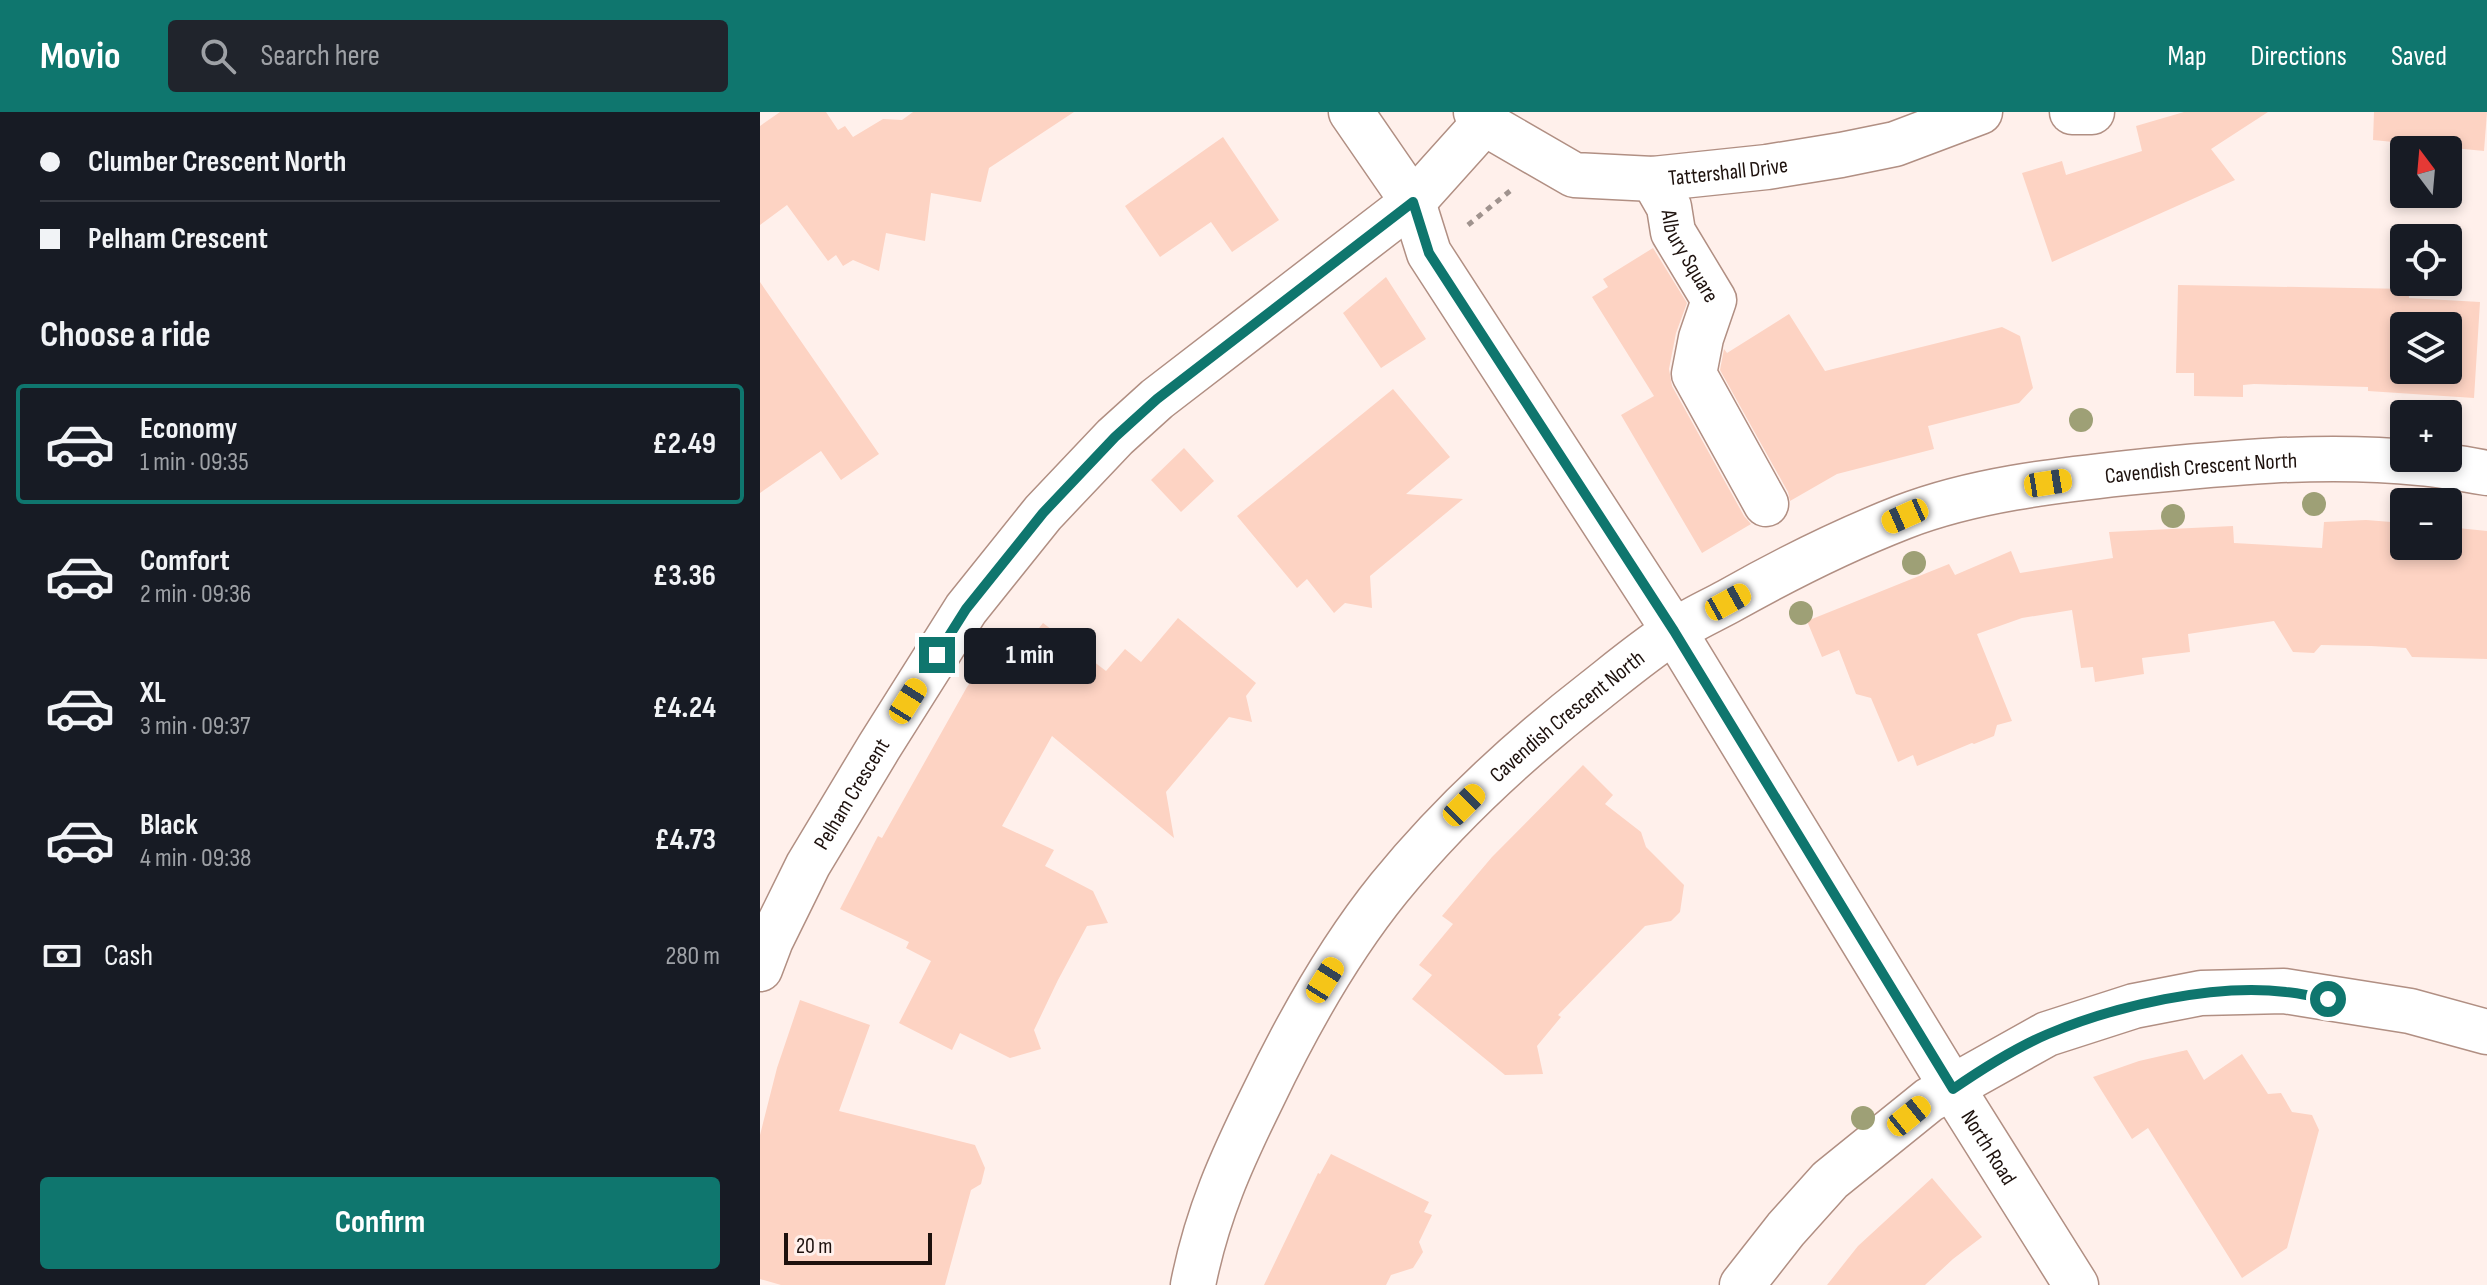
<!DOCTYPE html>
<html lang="en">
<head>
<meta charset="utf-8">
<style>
	:root { --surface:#171b24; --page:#20242c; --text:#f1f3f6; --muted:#9ea1a6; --line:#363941; --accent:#0f766e }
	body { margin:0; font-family:"Sofia Sans Condensed",sans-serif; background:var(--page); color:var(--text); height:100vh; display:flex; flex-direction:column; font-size:30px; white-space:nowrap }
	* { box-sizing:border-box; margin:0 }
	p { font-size:26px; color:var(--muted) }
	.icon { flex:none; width:44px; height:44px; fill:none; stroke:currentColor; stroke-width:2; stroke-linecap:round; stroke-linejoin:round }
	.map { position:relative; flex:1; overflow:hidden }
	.drawer { display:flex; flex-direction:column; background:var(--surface); width:760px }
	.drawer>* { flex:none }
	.banner { display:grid; align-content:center; height:176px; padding:0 40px; background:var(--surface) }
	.needle { width:52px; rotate:344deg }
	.controls { position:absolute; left:1630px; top:24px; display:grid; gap:16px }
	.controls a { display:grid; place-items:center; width:72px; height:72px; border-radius:8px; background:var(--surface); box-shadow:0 4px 12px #0003; font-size:40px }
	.scale { position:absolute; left:24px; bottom:20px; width:148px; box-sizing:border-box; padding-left:8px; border:4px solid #1d110d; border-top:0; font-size:22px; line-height:28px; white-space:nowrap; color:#1d110d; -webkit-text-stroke:6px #fff0eb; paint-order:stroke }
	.end { position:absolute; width:36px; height:36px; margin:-18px; border:10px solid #0f766e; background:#fff; box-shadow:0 0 0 4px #fff }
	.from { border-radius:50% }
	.bubble { position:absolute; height:56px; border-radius:8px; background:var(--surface); box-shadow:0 4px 12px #0003; font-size:26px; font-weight:700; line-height:56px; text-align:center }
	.car { position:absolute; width:24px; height:48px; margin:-24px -12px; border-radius:10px; box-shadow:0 0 6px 2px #0007; background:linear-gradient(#f5c518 24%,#345 0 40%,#f5c518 0 76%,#345 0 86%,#f5c518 0) }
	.banner b { display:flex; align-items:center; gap:28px; height:76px; font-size:30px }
	.banner b+b { border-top:2px solid var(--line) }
	.banner i { width:20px; height:20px; background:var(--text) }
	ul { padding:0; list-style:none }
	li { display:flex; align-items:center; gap:24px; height:120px; margin:0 16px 12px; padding:0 24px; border:4px solid transparent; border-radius:8px }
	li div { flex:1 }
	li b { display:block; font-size:30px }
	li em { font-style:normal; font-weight:700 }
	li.current { border-color:var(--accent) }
	li>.icon { width:72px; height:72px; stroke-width:1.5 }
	h2 { padding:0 40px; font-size:36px; line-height:96px }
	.pay { display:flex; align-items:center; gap:20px; height:88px; padding:0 40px; font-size:30px }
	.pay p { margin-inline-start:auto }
	.primary-button { display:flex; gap:16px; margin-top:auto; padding:16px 40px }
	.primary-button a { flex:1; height:92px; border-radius:8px; background:var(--accent); color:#fff; font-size:32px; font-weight:700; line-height:92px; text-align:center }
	header { display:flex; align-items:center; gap:48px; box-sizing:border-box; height:112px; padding:0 40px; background:var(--accent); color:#fff }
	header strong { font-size:38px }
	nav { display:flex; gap:44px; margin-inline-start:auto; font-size:28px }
	.search { width:560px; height:72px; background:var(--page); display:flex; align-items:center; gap:20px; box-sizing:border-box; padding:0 28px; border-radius:8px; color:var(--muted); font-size:30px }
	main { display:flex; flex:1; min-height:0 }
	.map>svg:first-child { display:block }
	.building { fill:#fdd3c3; fill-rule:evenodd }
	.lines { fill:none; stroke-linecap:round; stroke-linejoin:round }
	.minor-casing { stroke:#b18f83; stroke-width:47 }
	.path { stroke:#a0938e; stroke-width:5; stroke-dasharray:6 6; stroke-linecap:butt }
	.minor { stroke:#fff; stroke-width:44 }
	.tree { fill:#9ea076 }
	.route { stroke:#0f766e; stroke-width:10 }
	.labels { text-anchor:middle; stroke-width:6; stroke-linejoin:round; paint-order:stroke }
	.street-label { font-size:22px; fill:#1d110d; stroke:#fff0eb }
</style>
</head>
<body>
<header>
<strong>Movio</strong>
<div class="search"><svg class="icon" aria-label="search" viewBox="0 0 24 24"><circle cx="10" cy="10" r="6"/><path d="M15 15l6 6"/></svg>Search here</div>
<nav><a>Map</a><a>Directions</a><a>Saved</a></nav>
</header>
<main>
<section class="drawer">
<div class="banner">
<b><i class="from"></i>Clumber Crescent North</b>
<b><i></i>Pelham Crescent</b>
</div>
<h2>Choose a ride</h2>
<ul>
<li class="current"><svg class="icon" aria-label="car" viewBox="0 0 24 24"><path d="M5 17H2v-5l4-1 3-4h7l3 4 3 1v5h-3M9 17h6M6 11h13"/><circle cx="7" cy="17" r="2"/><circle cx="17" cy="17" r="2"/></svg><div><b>Economy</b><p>1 min · 09:35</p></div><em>£2.49</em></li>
<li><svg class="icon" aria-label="car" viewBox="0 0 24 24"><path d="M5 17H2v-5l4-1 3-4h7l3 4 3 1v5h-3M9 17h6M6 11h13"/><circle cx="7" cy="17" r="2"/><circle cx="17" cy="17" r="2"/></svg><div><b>Comfort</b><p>2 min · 09:36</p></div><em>£3.36</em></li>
<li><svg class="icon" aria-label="car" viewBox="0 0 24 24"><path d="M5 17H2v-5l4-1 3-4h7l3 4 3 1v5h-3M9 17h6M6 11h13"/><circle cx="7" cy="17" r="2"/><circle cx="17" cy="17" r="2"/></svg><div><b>XL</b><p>3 min · 09:37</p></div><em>£4.24</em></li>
<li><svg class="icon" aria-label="car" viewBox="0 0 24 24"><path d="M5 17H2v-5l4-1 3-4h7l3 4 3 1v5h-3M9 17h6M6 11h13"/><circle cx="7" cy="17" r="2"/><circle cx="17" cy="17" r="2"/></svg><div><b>Black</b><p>4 min · 09:38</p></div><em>£4.73</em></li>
</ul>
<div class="pay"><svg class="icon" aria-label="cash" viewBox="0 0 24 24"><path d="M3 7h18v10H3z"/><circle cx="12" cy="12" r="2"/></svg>Cash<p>280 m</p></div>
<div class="primary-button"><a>Confirm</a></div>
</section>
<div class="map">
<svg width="1727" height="1173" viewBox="0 0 1727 1173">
	<rect width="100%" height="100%" fill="#fff0eb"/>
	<path class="building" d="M20 0H66L78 18 85 14 93 25 123 7 142 8 153 0H314L229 56 221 90 171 81 165 129 126 121 119 159 93 148 83 154 76 143 68 149 27 93 0 113V14Z
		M1424 0H1508L1451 37 1475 68 1292 150 1262 61 1302 49 1306 63 1382 39 1376 14Z
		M1614 0H1727L1724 39 1613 28Z
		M463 25 519 108 472 140 451 110 400 145 365 94Z
		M893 136 927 191 916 221 909 257 912 274 984 404 991 412 942 441 861 303 894 284 832 185 848 175 843 167Z
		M626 165 666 227 621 256 583 201Z
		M0 170 119 342 81 368 61 339 0 381Z
		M1418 173 1649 177V186L1720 190 1714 286 1608 279V275L1494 272 1483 273V285L1434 284V261H1416ZM1644 214H1688V258H1644Z
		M1029 202 1065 259 1242 215 1260 224 1273 276 1259 291 1168 314 1174 337 1077 362 1030 389 1028 380 960 258 964 237 967 241Z
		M633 277 690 345 646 382 703 387 610 464 612 496 585 491 574 501 547 467 537 476 477 404Z
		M424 336 454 369 421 400 391 368Z
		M1606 408 1644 411V434H1688V415L1727 419V547L1652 545 1646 536 1611 534 1561 533 1554 541 1533 540 1514 509 1428 522 1430 540 1382 546 1384 562 1335 570 1333 555 1321 556 1312 498 1262 506 1217 522 1252 609 1237 613 1234 624 1214 632 1212 631 1157 654 1153 643 1138 650 1111 586 1096 582 1079 538 1062 545 1047 509 1189 452 1195 463 1251 439 1260 461 1353 446 1349 420 1473 414 1474 431 1562 436 1564 410Z
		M418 506 496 571 486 584 492 610 469 605 406 680 414 726 292 624 242 714 294 738 285 754 333 779 348 811 327 814 298 868 274 918 281 937 250 946 200 921 192 938 139 911 171 849 146 836 149 830 80 797 118 724 122 726 207 575 234 539 251 552 283 511 346 559 365 537 381 550Z
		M823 653 853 683 845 692 881 720 886 735 924 773 920 800 911 809 885 814 798 903 801 905 777 934 783 962 745 963 652 887 672 863 659 853 693 812 682 804 732 745Z
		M40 888 110 913 79 999 215 1033 225 1056 221 1072 211 1078 185 1173H21L0 1167V1023L17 956Z
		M1427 938 1444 968 1482 942 1508 982 1521 981 1532 1000 1552 1003 1559 1018 1527 1136 1482 1166 1388 1016 1372 1027 1333 965 1379 949Z
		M571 1042 669 1090 664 1100 672 1103 659 1130 663 1140 653 1156 631 1163 626 1173H504L558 1061 560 1062Z
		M1172 1066 1222 1125 1193 1147 1165 1173H1067L1098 1134Z"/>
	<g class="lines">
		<defs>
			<g id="minor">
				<path id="s1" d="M591 0 653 90 669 141 914 519 1193 977 1316 1173"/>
				<path id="s2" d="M716 0 724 11 814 63 893 67 1007 55 1081 43 1135 32 1220 0"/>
				<path d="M1312 0H1332"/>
				<path id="s3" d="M893 67 909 95 913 120 954 188 941 226 934 262 1006 392"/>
				<path id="s4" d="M0 857 11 828 48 753 119 635 206 497 283 401 355 325 397 287 653 90 724 11 727 0"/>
				<path id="s5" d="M433 1173C447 1102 471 1049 503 984 538 911 578 839 629 776 690 701 760 637 836 578 860 559 884 539 910 522 928 509 949 500 969 489 1024 458 1084 428 1143 405 1213 378 1292 369 1366 361 1464 351 1562 341 1660 351 1683 353 1705 357 1727 361"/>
				<path d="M982 1173 1026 1117 1070 1068 1169 988 1287 922 1374 894 1441 881 1524 879 1650 899 1727 920"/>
			</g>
		</defs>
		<use href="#minor" class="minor-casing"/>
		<path class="path" d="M708 113 750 79"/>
		<use href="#minor" class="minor"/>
	</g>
	<g class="tree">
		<circle cx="1321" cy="308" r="12"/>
		<circle cx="1554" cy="392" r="12"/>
		<circle cx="1413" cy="404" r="12"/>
		<circle cx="1154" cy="451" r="12"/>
		<circle cx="1041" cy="501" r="12"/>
		<circle cx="1103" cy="1006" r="12"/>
	</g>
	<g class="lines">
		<path class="route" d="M177 543 206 497 283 401 355 325 397 287 653 90 669 141 914 519 1193 977C1222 957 1255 936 1288 922 1354 894 1454 871 1526 880 1540 881 1554 885 1568 887"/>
	</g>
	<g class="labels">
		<g class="street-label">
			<text dy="8" stroke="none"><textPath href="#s2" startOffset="272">Tattershall Drive</textPath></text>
			<text dy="8" stroke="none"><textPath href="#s3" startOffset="86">Albury Square</textPath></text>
			<text dy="8" stroke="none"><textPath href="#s5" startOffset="1390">Cavendish Crescent North</textPath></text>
			<text dy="8" stroke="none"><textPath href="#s5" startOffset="694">Cavendish Crescent North</textPath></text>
			<text dy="8" stroke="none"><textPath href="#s4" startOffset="198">Pelham Crescent</textPath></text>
			<text dy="8" stroke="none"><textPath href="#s1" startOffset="1218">North Road</textPath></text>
		</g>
	</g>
</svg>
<div class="controls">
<a><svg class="needle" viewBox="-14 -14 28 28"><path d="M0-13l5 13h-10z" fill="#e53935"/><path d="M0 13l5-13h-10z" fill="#9ea1a6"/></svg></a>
<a><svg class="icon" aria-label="locate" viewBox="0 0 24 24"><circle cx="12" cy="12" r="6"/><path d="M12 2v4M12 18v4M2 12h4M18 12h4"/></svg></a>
<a><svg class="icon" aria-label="layers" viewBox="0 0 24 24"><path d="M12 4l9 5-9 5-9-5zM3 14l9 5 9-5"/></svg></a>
<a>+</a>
<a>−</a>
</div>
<div class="scale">20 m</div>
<i class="end from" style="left:1568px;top:887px"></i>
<i class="end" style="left:177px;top:543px"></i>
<div class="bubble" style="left:204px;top:516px;width:132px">1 min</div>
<i class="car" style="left:1288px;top:371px;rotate:81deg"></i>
<i class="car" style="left:1145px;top:404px;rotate:246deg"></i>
<i class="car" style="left:968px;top:490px;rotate:61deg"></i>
<i class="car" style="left:148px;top:589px;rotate:32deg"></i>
<i class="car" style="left:704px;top:693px;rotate:45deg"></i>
<i class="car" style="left:565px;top:868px;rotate:32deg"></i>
<i class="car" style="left:1149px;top:1004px;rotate:51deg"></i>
</div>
</main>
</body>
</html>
